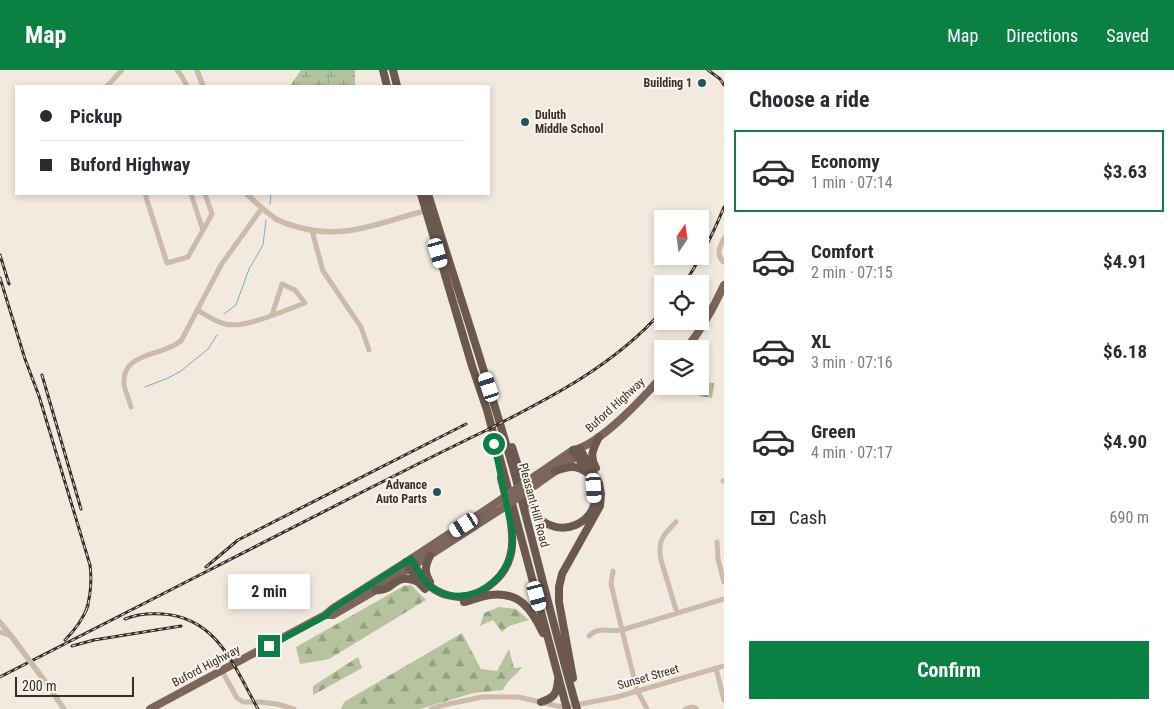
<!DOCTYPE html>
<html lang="en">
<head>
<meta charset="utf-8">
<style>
	:root { --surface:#fff; --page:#f7f7f7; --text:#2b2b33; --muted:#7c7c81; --line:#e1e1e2; --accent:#0b8043 }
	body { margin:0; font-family:"Roboto Condensed",sans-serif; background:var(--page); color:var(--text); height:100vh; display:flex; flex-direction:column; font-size:19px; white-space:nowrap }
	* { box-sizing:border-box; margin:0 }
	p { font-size:16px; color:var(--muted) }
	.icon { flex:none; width:28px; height:28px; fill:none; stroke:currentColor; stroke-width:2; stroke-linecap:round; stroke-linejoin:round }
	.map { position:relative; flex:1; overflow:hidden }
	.details { display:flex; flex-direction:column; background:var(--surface); width:450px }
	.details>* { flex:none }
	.top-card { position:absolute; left:15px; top:15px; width:475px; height:110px; border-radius:0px; box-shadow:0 2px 8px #0003; display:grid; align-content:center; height:110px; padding:0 25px; background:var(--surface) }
	.needle { width:32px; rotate:13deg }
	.fabs { position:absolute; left:654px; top:140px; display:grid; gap:10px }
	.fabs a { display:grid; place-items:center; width:55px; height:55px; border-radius:0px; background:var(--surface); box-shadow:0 2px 8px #0003; font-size:25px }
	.scale { position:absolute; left:15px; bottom:12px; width:119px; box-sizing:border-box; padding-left:5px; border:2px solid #392f2a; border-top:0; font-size:14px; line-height:18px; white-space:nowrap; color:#392f2a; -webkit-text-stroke:4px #fbf4ec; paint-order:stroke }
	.end { position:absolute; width:22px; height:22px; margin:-11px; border:6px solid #0b8043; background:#fff; box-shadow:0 0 0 2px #fff }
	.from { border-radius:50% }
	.bubble { position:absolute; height:35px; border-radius:0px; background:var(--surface); box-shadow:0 2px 8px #0003; font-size:16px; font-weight:700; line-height:35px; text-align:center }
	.car { position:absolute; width:15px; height:30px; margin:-15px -8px; border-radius:6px; box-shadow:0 0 4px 1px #0007; background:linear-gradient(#fff 24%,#345 0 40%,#fff 0 76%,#345 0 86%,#fff 0) }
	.top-card b { display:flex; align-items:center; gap:18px; height:48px; font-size:19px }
	.top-card b+b { border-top:1px solid var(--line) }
	.top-card i { width:12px; height:12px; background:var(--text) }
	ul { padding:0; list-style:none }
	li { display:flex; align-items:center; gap:15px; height:82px; margin:0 10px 8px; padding:0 15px; border:2px solid transparent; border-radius:0px }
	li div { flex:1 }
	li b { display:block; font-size:19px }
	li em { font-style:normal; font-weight:700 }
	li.current { border-color:var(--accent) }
	li>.icon { width:45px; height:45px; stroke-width:1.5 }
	h2 { padding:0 25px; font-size:22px; line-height:60px }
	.pay { display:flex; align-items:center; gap:12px; height:55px; padding:0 25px; font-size:19px }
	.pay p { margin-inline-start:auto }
	.primary-button { display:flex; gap:10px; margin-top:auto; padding:10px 25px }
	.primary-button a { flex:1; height:58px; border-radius:0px; background:var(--accent); color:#fff; font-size:20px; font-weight:700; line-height:58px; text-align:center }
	header { display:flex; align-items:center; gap:30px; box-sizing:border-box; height:70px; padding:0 25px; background:var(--accent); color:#fff }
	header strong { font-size:24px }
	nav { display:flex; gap:28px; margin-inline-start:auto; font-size:18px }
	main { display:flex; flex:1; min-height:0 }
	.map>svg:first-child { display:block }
	.forest { fill:url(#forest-firs) }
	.wetland { fill:url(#wetland-marsh) }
	.cemetery { fill:url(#cemetery-stones) }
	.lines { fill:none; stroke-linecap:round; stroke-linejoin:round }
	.stream { stroke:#7daeb1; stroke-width:1 }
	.minor { stroke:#ccbaaa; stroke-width:5 }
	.tertiary { stroke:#ccbaaa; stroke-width:5.5 }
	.primary { stroke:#7c665b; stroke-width:8 }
	.trunk { stroke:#6b584e; stroke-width:8 }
	.rail-casing { stroke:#392f2a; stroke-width:3 }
	.rail { stroke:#fbf4ec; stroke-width:1; stroke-dasharray:4; stroke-linecap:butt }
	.tertiary-bridge { stroke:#ccbaaa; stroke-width:5.5 }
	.primary-bridge { stroke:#7c665b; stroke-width:8 }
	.route { stroke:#0b8043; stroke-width:6 }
	.poi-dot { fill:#1e575c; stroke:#fbf4ec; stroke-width:2 }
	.labels { text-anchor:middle; stroke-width:4; stroke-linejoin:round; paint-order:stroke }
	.poi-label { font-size:12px; font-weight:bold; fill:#392f2a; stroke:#fbf4ec; text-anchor:end }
	.street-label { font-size:12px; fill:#392f2a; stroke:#fbf4ec }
</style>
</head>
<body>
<header>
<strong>Map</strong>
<nav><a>Map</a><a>Directions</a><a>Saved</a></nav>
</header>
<main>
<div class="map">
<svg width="724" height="639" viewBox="0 0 724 639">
	<defs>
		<pattern id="forest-firs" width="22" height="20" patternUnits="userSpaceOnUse" patternTransform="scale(1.25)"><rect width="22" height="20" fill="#b6c39e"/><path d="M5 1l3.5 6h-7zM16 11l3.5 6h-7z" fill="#959f81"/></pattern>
		<pattern id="wetland-marsh" width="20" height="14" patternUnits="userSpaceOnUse" patternTransform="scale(1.25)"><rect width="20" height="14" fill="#b6c39e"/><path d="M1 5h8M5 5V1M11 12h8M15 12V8" fill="none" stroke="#959f81"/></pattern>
		<pattern id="cemetery-stones" width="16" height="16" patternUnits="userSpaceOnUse" patternTransform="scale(1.25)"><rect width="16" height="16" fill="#b6c39e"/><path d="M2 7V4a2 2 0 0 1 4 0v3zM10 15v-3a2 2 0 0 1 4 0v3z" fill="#959f81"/></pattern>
	</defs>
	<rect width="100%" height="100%" fill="#f3eadf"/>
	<path class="forest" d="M411 515 426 530 329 589 300 594 296 577 404 516Z
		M499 537 516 539 529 550 509 556 502 562 493 550 480 556 484 543Z
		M462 563 481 599 497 601 509 579 514 598 522 597C515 607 508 609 503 620L473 623 420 639H341L344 632Z
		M358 587 362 598 313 625V616Z"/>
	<path class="wetland" d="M301 0H355V16H288H290Z"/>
	<path class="cemetery" d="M700 312 714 313 712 328 699 326Z"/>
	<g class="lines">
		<path class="stream" d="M327 16 329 13 328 0
			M270 134 271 124
			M224 244 236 235 249 199 263 175 266 150
			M145 317 168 308 181 301 208 279 217 265"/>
		<path class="minor" d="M177 0 181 5 187 16
			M107 16 122 0
			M145 124 167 193 188 187 212 144 205 124
			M191 124 203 160
			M312 161 323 201 361 257 369 280
			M724 168C720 177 715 185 724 192
			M197 240C206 245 216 252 225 254 245 259 285 240 305 233L295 220 282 214 272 245
			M131 337C129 329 125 321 124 314 122 286 152 286 170 277 174 276 177 273 181 271L221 195 262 138
			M723 411H724
			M676 452C663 465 657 471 661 490L677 543
			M717 472 718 489 724 512
			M0 562 11 566
			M589 566C598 556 610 562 622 560L611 514 613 501
			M716 598 724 630
			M222 601 237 628 243 632H260L277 634 294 639
			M431 639 444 635 482 627H518L562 637 576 635 617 627 724 596
			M647 639 637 620 622 560 724 529
			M685 639 691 637 696 638 697 639"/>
		<path class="tertiary" d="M197 0 203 16
			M247 124C256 133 266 142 276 149 283 153 291 155 298 157 344 171 384 151 428 140
			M0 552 15 571
			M44 610 64 639"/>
		<path class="primary" d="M686 279C702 259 714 237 724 215
			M532 408 573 380C600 375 644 327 662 306
			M537 414 577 386 579 380
			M325 545H333L376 520 503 438
			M150 639 325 545 332 539 411 489 493 435"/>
		<path class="trunk" d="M383 0 387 16
			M393 0 397 16
			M421 124 472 296 487 340 567 639
			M428 124C456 215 487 306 513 398 535 478 554 559 577 639
			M512 377C517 393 522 409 528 425 530 431 531 438 535 443 556 473 604 453 594 417 591 404 580 391 573 380
			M596 398C589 386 593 379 599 367
			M555 401C567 397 575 394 586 402
			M411 489C418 499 421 510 431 517 440 524 455 529 467 526 486 522 505 506 510 487 517 464 506 430 501 408
			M406 492 418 512 425 519
			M430 512C424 502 425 496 430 486
			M376 520C395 522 393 501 418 512
			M464 532C473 530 481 526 490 525 520 521 532 540 543 563
			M573 608 559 532V517L562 504 600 436 601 424 599 413 580 379
			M541 632C554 628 557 624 558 610"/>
		<defs>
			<path id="rail" d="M708 0 720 9 724 15
				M0 185 9 214
				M0 208 25 289 39 326 90 495C92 511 91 525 86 541
				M684 214C700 190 713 164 724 137
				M42 305 81 439
				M206 497 238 470 466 354
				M125 549C137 544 150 543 163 544 218 548 234 597 258 639
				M65 570C75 560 83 549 88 536
				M72 576 94 570 181 556
				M0 607C125 544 249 479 374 416 412 397 449 378 487 360 550 328 615 295 662 241"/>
		</defs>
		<use href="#rail" class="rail-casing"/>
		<use href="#rail" class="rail"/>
		<path class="tertiary-bridge" d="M15 571 44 610"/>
		<path class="primary-bridge" d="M493 435 532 408
			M503 438 537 414"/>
	</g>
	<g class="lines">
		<path class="route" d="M269 576 325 546 332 539 411 489C418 499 421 510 431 517 460 538 501 519 510 486 513 477 512 469 512 460L494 374"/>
	</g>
	<g class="poi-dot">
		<circle cx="702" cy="13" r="5"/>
		<circle cx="525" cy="52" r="5"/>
		<circle cx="437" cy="422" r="5"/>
	</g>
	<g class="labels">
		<g class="poi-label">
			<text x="692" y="17">Building 1</text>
			<text x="535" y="49" text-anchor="start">Duluth<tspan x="535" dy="14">Middle School</tspan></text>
			<text x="427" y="419">Advance<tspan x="427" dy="14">Auto Parts</tspan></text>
		</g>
		<g class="street-label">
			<text transform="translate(615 335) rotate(-42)" y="4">Buford Highway</text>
			<text transform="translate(534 435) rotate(75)" y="4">Pleasant Hill Road</text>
			<text transform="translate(206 596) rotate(-28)" y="4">Buford Highway</text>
			<text transform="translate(648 607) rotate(-16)" y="4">Sunset Street</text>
		</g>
	</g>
</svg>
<div class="fabs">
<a><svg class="needle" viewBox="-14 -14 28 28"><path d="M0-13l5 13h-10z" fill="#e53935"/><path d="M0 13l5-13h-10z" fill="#7c7c81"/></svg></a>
<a><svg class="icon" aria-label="locate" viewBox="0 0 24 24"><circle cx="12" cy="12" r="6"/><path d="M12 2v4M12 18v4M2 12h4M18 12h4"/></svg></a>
<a><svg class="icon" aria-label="layers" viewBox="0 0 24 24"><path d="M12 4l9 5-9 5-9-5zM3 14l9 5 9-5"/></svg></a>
</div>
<div class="scale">200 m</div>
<i class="end from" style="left:494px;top:374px"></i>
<i class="end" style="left:269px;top:576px"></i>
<div class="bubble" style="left:228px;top:504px;width:82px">2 min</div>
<i class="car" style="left:438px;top:183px;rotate:164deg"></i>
<i class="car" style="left:489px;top:317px;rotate:342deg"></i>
<i class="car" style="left:594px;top:418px;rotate:176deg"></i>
<i class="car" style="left:464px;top:455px;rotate:237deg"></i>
<i class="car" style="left:537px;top:526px;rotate:165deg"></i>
<div class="top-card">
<b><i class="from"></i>Pickup</b>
<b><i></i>Buford Highway</b>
</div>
</div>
<section class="details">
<h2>Choose a ride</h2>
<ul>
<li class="current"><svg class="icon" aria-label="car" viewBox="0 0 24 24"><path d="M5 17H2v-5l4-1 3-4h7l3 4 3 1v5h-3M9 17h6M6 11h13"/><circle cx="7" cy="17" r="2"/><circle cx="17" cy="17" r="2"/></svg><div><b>Economy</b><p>1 min · 07:14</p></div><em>$3.63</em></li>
<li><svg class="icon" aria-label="car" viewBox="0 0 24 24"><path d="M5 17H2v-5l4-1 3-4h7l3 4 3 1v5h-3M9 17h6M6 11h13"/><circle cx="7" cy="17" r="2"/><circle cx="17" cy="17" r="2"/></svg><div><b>Comfort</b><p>2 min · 07:15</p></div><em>$4.91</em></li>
<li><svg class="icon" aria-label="car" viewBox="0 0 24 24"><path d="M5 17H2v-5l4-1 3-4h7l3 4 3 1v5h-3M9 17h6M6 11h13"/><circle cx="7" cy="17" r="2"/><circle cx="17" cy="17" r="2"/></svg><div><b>XL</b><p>3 min · 07:16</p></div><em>$6.18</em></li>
<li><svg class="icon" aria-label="car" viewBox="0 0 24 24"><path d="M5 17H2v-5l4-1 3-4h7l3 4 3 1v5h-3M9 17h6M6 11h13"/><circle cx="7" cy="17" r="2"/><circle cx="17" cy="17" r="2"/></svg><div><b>Green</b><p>4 min · 07:17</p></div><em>$4.90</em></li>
</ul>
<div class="pay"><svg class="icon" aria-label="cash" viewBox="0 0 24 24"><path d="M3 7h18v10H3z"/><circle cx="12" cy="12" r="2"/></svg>Cash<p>690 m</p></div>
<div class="primary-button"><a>Confirm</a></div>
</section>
</main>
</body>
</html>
